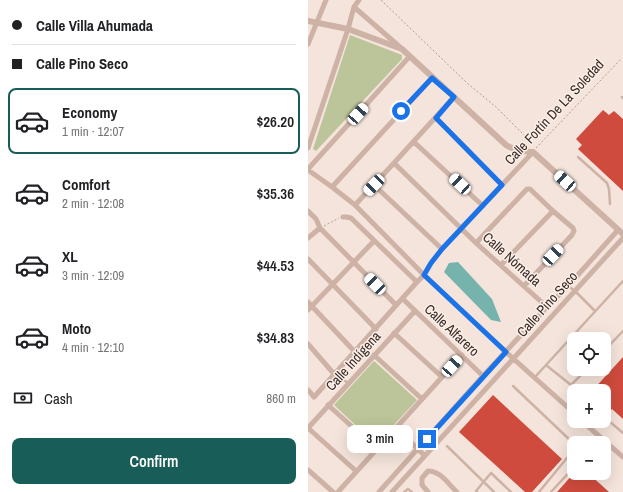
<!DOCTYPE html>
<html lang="en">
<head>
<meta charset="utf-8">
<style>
	:root { --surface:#fff; --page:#f2f2f2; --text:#202124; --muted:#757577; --line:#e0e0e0; --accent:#195d58 }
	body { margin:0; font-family:"Archivo Narrow",sans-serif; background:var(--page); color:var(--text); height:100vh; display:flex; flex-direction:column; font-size:15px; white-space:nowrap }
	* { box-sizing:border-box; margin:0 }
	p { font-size:13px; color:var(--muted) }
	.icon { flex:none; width:22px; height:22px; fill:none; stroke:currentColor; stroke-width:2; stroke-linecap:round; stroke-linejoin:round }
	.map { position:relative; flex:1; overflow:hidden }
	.drawer { display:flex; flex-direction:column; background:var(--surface); width:308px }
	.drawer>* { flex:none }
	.hud { display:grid; align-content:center; height:88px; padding:0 12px; background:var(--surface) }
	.fabs { position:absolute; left:259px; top:332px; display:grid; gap:8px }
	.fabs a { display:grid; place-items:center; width:44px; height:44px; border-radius:8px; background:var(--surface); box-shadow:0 4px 16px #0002; font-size:20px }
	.end { position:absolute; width:18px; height:18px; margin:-9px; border:5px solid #1a73e8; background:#fff; box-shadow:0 0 0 2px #fff }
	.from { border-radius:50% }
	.bubble { position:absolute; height:28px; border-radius:8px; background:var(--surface); box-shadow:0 4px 16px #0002; font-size:13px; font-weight:600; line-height:28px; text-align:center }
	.car { position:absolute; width:12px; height:24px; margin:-12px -6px; border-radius:5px; box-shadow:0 0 3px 1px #0007; background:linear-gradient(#fff 24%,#345 0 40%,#fff 0 76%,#345 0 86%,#fff 0) }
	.hud b { display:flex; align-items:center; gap:14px; height:38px; font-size:15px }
	.hud b+b { border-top:1px solid var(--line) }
	.hud i { width:10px; height:10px; background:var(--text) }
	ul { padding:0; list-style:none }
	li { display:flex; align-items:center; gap:12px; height:66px; margin:0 8px 6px; padding:0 4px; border:2px solid transparent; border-radius:8px }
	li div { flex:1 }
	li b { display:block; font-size:15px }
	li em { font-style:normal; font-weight:600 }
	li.selected { border-color:var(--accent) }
	li>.icon { width:36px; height:36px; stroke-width:1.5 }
	.pay { display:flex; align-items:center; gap:10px; height:44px; padding:0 12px; font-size:15px }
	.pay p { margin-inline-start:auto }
	.action { display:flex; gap:8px; margin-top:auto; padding:8px 12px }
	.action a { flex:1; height:46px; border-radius:8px; background:var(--accent); color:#fff; font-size:16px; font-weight:600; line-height:46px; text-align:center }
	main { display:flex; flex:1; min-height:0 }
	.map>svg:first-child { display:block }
	.green { fill:#bcc499 }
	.water { fill:#77b3ad }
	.building { fill:#cf4b3d }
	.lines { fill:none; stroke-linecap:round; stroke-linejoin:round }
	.path { stroke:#b99b8f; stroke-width:1; stroke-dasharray:2 2; stroke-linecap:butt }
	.service { stroke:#cdb2a5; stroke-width:2.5 }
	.minor { stroke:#cdb2a5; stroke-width:5 }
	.tertiary { stroke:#cdb2a5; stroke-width:6 }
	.route { stroke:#1a73e8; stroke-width:5 }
	.labels { text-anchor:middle; stroke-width:3; stroke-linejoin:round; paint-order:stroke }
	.street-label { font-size:14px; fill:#382a27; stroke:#fbefe7 }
</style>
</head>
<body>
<main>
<section class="drawer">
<div class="hud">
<b><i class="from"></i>Calle Villa Ahumada</b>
<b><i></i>Calle Pino Seco</b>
</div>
<ul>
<li class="selected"><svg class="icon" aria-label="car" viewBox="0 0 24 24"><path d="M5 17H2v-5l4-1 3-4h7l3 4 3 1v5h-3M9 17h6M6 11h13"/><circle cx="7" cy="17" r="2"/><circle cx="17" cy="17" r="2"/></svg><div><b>Economy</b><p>1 min · 12:07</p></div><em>$26.20</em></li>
<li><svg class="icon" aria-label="car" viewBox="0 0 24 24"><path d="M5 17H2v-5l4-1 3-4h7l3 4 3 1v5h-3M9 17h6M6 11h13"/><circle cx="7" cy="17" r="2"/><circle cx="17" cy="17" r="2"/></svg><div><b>Comfort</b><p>2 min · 12:08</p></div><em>$35.36</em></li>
<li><svg class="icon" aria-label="car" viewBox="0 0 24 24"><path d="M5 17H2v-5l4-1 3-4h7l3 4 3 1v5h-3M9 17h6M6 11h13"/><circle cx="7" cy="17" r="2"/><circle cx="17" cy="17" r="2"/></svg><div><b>XL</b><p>3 min · 12:09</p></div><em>$44.53</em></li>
<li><svg class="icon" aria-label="car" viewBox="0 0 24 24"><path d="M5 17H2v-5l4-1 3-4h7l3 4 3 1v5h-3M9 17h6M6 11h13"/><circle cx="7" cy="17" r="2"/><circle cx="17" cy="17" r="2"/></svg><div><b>Moto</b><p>4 min · 12:10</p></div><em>$34.83</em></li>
</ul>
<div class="pay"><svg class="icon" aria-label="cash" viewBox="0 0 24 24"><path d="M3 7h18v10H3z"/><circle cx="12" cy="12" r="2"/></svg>Cash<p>860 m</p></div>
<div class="action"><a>Confirm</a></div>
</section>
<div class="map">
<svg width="315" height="492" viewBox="0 0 315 492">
	<rect width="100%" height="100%" fill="#f4e4db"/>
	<path class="green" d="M42 35 94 55V59L8 151 5 149Z
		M66 361 109 400 68 444 26 405Z"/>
	<path class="water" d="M150 262 184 299 193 322 183 320 136 272 141 263Z"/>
	<path class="building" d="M295 110 301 115 306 111 315 119V191L270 149 274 145 268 139Z
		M315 357V419L304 409 296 418V406L298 403 296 401V391H284Z
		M185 395 254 459 224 492H217L151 432Z
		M266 473H280L301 492H249Z"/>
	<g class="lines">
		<path class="path" d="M73 0 159 83 188 107 222 141
			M228 148 313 59
			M16 226 31 218"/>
		<path class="service" d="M314 97 315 98
			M270 157 299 183 301 189 302 204
			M260 286 267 291 287 311
			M296 351 315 331
			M238 365 263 385 279 369
			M227 377 315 281
			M33 378 40 383
			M263 385 269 391
			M205 386 263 441 265 444 263 453 231 492
			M301 421 315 433
			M139 446 186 492
			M296 454 299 457
			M96 492 100 489 104 492
			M169 492 168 491 183 473 203 492
			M243 492 266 467"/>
		<path class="minor" d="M46 7 92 47
			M0 44 18 0
			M128 118 194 185
			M106 142 175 206
			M0 148 40 29 46 7 51 0
			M86 163 168 243 239 307
			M0 169 102 56
			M0 170 24 187 47 205 116 275 198 352 266 413
			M66 185 134 249
			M24 187 124 78
			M47 205 86 163 146 97
			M0 211 8 219 12 228 88 305
			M35 217H38L43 218 109 282
			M0 238 12 228
			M168 243 219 189H222L245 211 265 228 266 231 264 235 216 286
			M0 259 68 329
			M193 265 245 211
			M97 301 175 376
			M0 302 46 351
			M0 310 66 241
			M86 333 134 377
			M0 344 26 374
			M66 355 114 399
			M0 390 6 397 109 282 116 275 123 263 134 249 225 152
			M20 405 69 449
			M274 421 315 457
			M0 428 107 311
			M0 428 48 471
			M88 428 116 455
			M0 470 25 492
			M30 492 154 355
			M71 492 175 376 239 307 260 286 310 230
			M84 492 315 238
			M120 492 114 485V478L120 471C133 471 140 484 149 492"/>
		<path class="tertiary" d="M0 21 40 29 94 49 198 145C206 150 215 152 225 152L315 234"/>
	</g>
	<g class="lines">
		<path class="route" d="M93 111 124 78 146 97 128 118 194 185 134 249 123 263 116 275 198 352 119 439"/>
	</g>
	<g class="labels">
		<g class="street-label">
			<text transform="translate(246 112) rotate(-47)" y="5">Calle Fortín De La Soledad</text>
			<text transform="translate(204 259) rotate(42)" y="5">Calle Nómada</text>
			<text transform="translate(239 304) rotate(-48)" y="5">Calle Pino Seco</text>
			<text transform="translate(144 330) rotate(43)" y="5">Calle Alfarero</text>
			<text transform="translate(45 361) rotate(-48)" y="5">Calle Indígena</text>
		</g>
	</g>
</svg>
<div class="fabs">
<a><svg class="icon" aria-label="locate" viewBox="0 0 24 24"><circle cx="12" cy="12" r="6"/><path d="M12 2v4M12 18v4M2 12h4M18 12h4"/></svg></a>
<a>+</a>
<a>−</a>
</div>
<i class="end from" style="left:93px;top:111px"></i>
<i class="end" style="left:119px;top:439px"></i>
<div class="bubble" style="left:39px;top:425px;width:66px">3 min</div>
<i class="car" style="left:50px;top:114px;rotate:42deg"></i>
<i class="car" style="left:257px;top:181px;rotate:312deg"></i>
<i class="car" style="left:152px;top:184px;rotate:313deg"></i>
<i class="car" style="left:66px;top:185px;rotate:224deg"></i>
<i class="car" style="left:245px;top:255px;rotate:43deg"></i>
<i class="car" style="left:67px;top:284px;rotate:315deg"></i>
<i class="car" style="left:144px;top:366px;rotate:42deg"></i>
</div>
</main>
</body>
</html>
